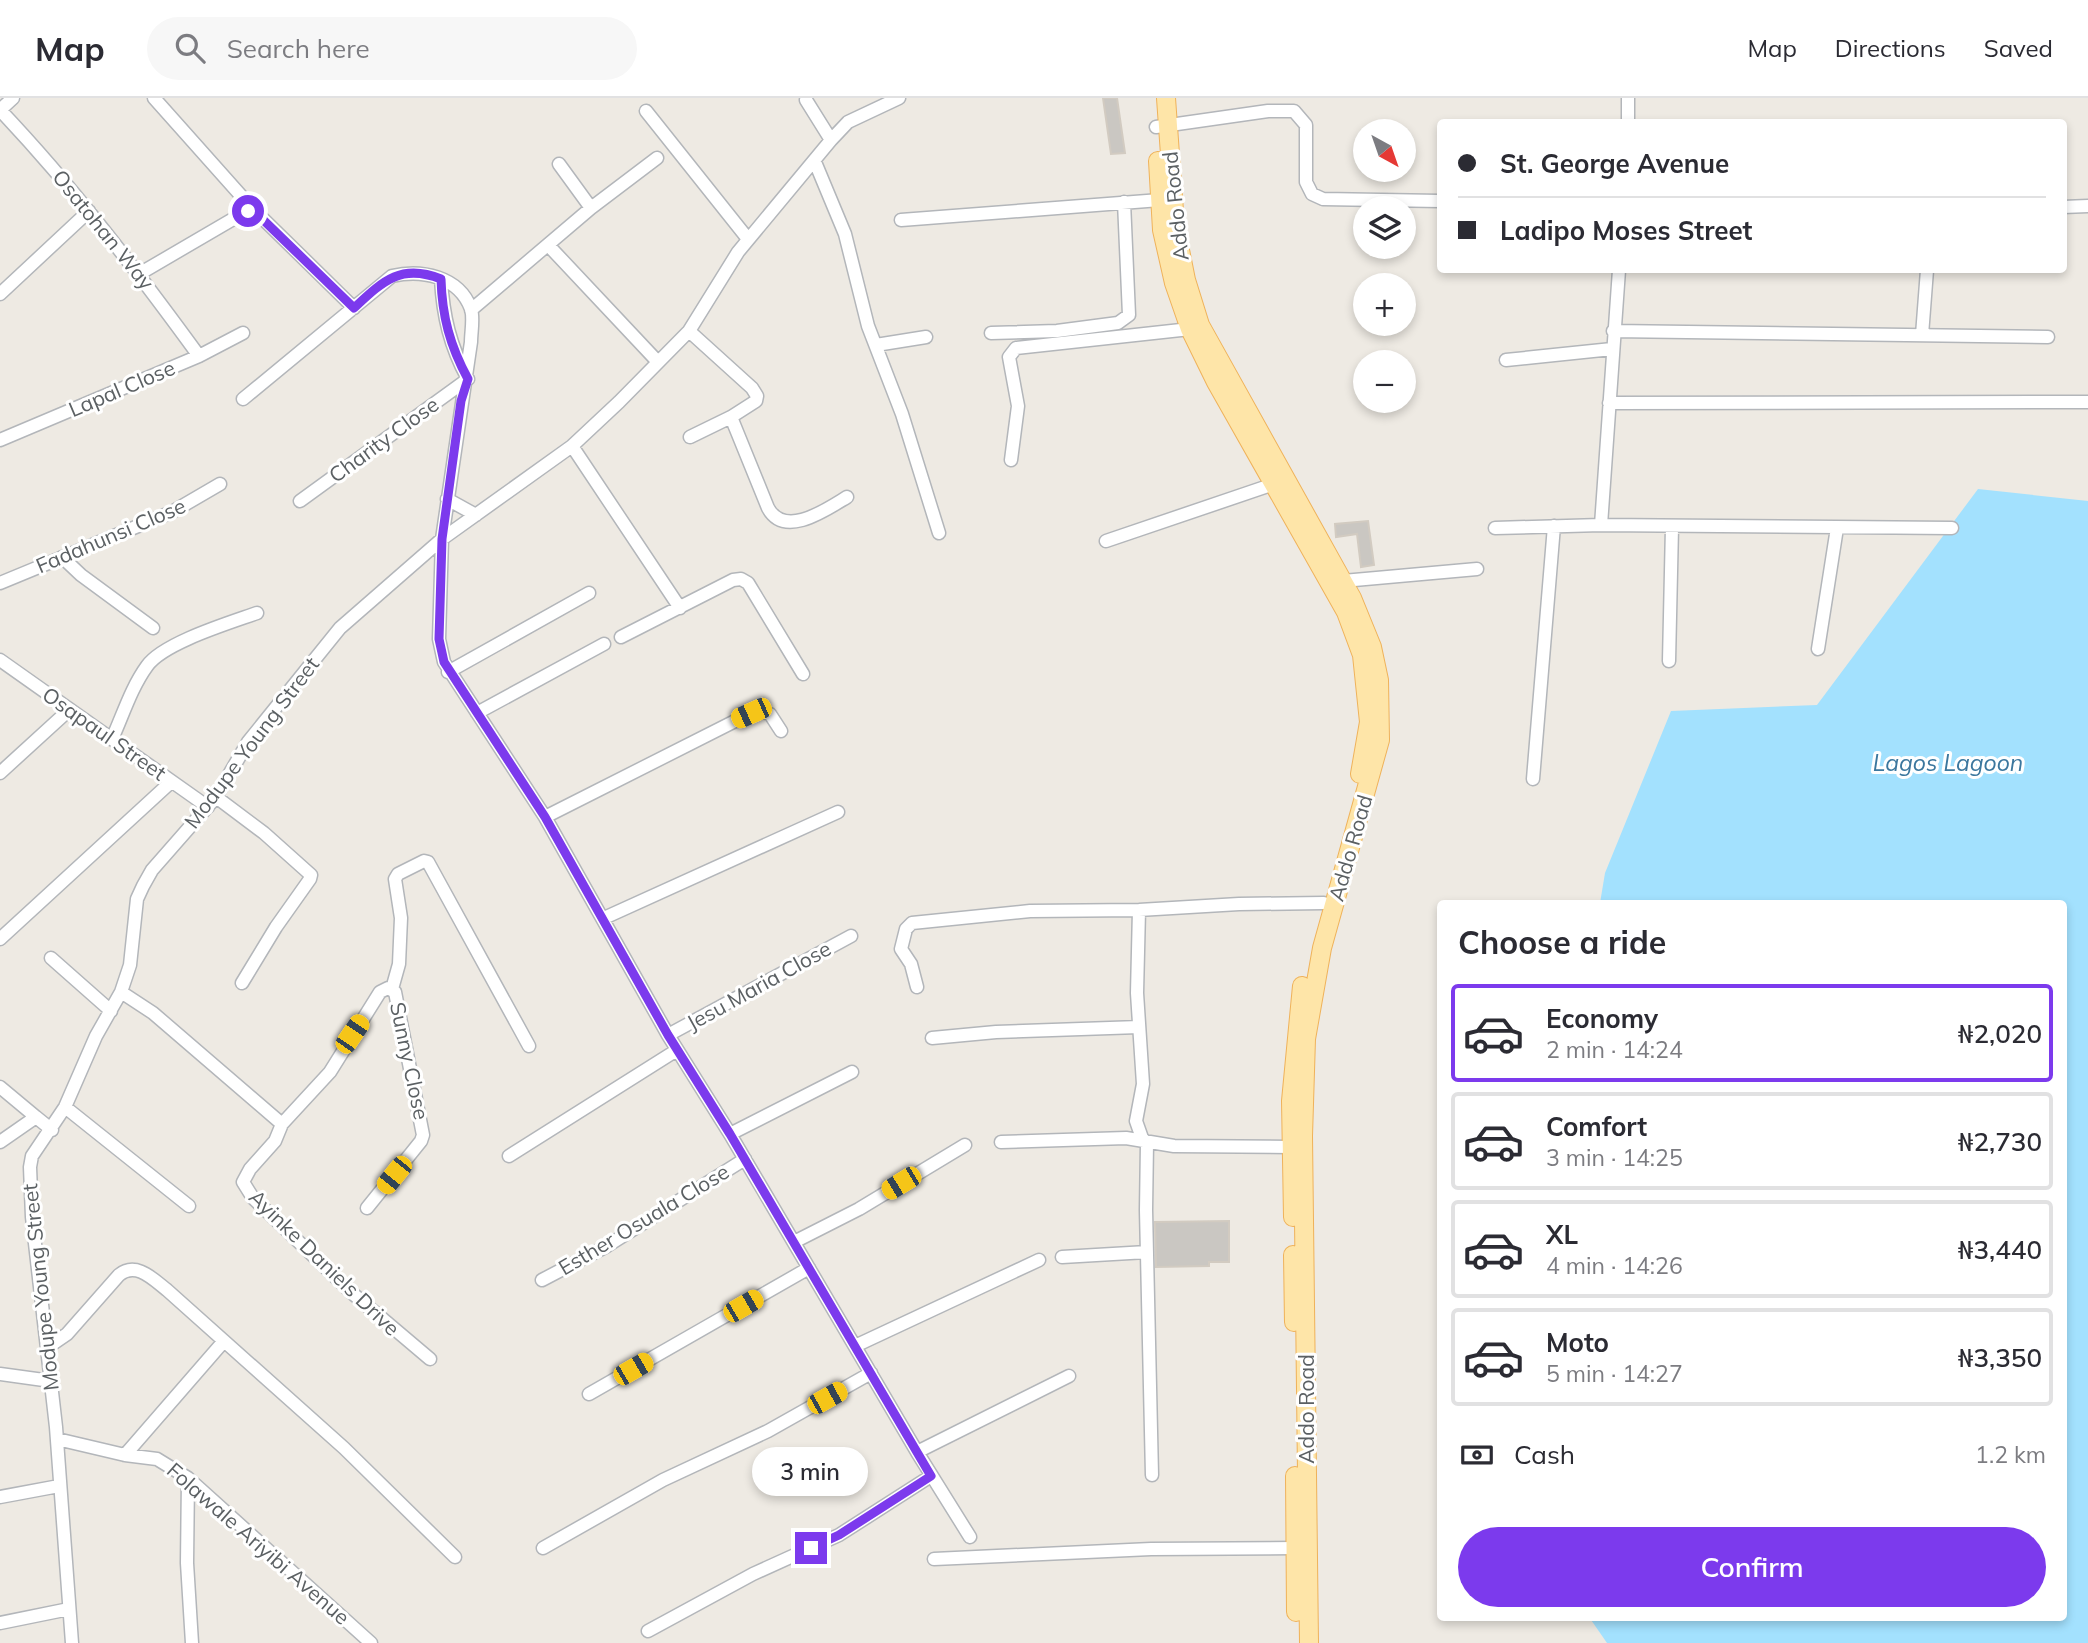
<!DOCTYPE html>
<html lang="en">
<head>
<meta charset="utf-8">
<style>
	:root { --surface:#fff; --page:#f7f7f7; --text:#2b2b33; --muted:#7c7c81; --line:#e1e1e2; --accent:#7c3aed }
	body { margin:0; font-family:Mulish,sans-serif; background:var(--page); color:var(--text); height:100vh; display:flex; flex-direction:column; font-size:26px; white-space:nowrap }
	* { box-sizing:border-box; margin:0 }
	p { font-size:23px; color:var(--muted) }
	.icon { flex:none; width:38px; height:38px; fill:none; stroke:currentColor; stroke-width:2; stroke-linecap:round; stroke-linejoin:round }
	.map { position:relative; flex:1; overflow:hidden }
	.sheet { position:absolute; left:1437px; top:802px; width:630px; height:721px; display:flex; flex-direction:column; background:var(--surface); border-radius:7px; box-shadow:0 4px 10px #0003 }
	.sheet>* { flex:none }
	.banner { position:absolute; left:1437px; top:21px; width:630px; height:154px; border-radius:7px; box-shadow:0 4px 10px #0003; display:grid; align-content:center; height:154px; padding:0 21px; background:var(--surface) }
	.needle { width:46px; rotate:140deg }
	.tools { position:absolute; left:1353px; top:21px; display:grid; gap:14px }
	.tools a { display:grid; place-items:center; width:63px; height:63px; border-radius:50%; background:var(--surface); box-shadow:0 4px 10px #0003; font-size:35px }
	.end { position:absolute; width:32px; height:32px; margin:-16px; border:9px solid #7c3aed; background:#fff; box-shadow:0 0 0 4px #fff }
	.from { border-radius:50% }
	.bubble { position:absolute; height:49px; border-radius:24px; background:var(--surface); box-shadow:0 4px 10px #0003; font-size:23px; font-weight:600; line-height:49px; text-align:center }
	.car { position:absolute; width:21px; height:42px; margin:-21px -10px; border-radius:9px; box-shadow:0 0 5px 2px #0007; background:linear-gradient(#f5c518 24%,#345 0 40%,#f5c518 0 76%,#345 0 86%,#f5c518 0) }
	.banner b { display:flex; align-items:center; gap:24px; height:66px; font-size:26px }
	.banner b+b { border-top:2px solid var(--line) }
	.banner i { width:18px; height:18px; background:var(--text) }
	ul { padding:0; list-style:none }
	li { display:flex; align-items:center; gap:21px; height:98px; margin:0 14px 10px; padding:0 7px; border:4px solid var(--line); border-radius:7px }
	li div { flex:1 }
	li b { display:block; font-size:26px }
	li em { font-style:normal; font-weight:600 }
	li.on { border-color:var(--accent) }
	li>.icon { width:63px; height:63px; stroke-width:1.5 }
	h2 { padding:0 21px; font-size:32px; line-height:84px }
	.pay { display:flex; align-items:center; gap:18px; height:77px; padding:0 21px; font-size:26px }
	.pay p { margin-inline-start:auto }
	.action { display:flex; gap:14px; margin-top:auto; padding:14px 21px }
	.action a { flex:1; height:80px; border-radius:42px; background:var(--accent); color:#fff; font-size:28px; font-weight:600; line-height:80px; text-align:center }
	header { display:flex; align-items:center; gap:42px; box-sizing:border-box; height:98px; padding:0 35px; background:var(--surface); border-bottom:2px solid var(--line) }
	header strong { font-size:33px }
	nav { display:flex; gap:38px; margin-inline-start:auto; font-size:24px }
	.search { width:490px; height:63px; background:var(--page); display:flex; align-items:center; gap:18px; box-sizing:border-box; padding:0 24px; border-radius:38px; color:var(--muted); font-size:26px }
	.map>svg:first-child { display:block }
	.water { fill:#a3e1fe }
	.building { fill:#cac7c2; stroke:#d2cbc1; stroke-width:2 }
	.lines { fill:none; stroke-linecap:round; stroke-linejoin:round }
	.minor-casing { stroke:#b3b6ba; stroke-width:15 }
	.primary-casing { stroke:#efb25a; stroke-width:20 }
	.minor { stroke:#fff; stroke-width:12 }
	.primary { stroke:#fee5a8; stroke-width:18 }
	.route { stroke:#7c3aed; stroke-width:9 }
	.labels { text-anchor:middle; stroke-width:6; stroke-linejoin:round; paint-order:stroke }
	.street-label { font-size:21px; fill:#5b6063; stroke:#fff }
	.water-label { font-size:23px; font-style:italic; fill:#3b779e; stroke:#fff }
</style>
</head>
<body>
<header>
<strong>Map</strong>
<div class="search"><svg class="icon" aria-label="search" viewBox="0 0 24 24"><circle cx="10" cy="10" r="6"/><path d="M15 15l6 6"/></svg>Search here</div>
<nav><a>Map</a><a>Directions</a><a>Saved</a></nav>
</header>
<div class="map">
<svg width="2088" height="1545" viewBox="0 0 2088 1545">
	<rect width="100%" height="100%" fill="#eeeae3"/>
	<path class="water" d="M1978 391 2088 403V1545H1607L1589 1519H2063V805H1600L1605 775 1671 613 1817 607Z"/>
	<path class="building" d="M1103 0H1117L1125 55 1111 56Z
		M1368 423 1374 467 1361 469 1357 436 1336 439 1335 426Z
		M1229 1123V1164H1209V1168L1156 1169 1155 1124Z"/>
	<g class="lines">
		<defs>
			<path id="minor" d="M154 0 252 110 354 210
				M806 2 831 42
				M0 12C73 89 137 173 199 258
				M0 12 13 0
				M646 13 748 141
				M1628 24V0
				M1156 29 1268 13H1294L1306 27V84L1312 96 1323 101 1440 103
				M815 64 845 136 868 228 902 316 939 435
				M559 66 591 110
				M2063 109 2088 108
				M901 122 1160 102
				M548 147 658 264
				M1619 172 1601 427 1952 430
				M139 176 252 110
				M0 196 89 113
				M471 212 591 110 657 60
				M689 233 752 290 757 298 756 303 731 319 690 339
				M1613 233 2048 239
				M991 235 1057 233 1118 225 1129 217 1124 104
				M1922 237 1927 172
				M876 247 926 239
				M1506 262 1612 251
				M243 301 392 178C421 171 459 178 471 211 474 220 471 234 471 244L442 441 439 541 444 564 545 719 668 937 730 1036 917 1354 970 1439
				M1609 305 2088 304
				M731 319 768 410C785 441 827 411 847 399
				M0 342 199 258 243 235
				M572 348 680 510
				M1011 362 1018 308 1009 259 1016 250 1190 231
				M447 401 476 417
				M300 403 468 281C450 248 443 218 441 181
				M1495 430 1601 427
				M1106 443 1274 386
				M62 459 81 477 153 530
				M1343 483 1477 471
				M0 485 172 414 220 386
				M621 539 733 482 741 481 748 485 803 576
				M1818 551 1837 430
				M0 562 208 709
				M1669 563 1672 429
				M448 574 589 495
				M477 615 604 546
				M112 641C123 617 131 590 147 568 163 545 229 525 257 515
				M0 675 69 612
				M1533 681 1554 428
				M216 699 264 735 311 777 310 781 276 829 242 885
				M545 719 751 615 759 613 770 616 781 633
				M1139 812 1137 895 1143 986 1136 1023 1142 1040 1147 1045 1146 1112 1152 1377
				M604 820 838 714
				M0 841 171 684
				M51 860 111 913
				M917 889 911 866 901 851 906 831 912 825 1030 813 1139 812 1239 806 1324 805
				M392 891 399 866 401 820 395 781 398 776 424 763 428 764 529 948
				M121 894 153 915 282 1026
				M668 937 851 838
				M932 940 996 934 1139 929
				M0 989 36 1019
				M65 1009 189 1108
				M730 1036 852 974
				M0 1044 36 1019 52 1032
				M1001 1044 1126 1040 1174 1048 1291 1049
				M509 1058 677 952
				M367 1110 421 1043 423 1037 395 894 388 890 380 894 330 974 282 1026 275 1043 250 1071 243 1084 253 1100 352 1195 430 1261
				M794 1144 859 1111 965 1047
				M1062 1159 1147 1154
				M542 1182 607 1148 745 1061
				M855 1248 1039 1162
				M48 1249 67 1236 119 1177C136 1163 153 1181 167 1192L344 1350 455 1459
				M0 1276 51 1283
				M589 1296 809 1170
				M57 1341 125 1357 157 1361 188 1380 371 1545
				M917 1354 1069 1278
				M125 1357 224 1243
				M188 1380 187 1465 192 1545
				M0 1399 59 1388
				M543 1450 663 1382 768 1333 871 1275
				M934 1461 1151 1451 1295 1450
				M0 1525 69 1511
				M648 1533 753 1476 839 1437 931 1378
				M72 1545 56 1329 32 1119 30 1069 32 1058 65 1009 96 938 121 894 130 867 137 801 143 788 152 772 216 699 248 644 340 530 442 441 572 348 619 304 689 233 738 154 831 42 848 24 899 0"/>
			<path id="primary" d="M1166 0 1175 127 1186 182 1200 227 1352 500 1372 549 1379 582 1380 642 1322 850 1306 941 1303 1038 1309 1545
				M1158 63 1162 132 1174 185 1190 231 1216 284 1346 514 1362 557 1369 624 1360 676
				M1293 1119 1291 1003 1302 888
				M1293 1157 1294 1224
				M1295 1378 1296 1514"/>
		</defs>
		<use href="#minor" class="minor-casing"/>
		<use href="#primary" class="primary-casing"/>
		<use href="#minor" class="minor"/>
		<use href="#primary" class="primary"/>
	</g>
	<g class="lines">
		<path class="route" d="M248 113 251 110 354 210C383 183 401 165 441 181 442 218 450 248 468 281L461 303 442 441 439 541 444 564 545 719 668 937 730 1036 931 1378 839 1437 811 1450"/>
	</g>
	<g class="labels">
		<g class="street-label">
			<text transform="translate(1176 108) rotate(-96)" y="7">Addo Road</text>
			<text transform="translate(103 132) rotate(51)" y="7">Osatohan Way</text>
			<text transform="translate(122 291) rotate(-23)" y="7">Lapal Close</text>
			<text transform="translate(384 342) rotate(-36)" y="7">Charity Close</text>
			<text transform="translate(111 438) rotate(-23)" y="7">Fadahunsi Close</text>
			<text transform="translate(104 636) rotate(35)" y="7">Osapaul Street</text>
			<text transform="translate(252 645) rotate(-53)" y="7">Modupe Young Street</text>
			<text transform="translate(1351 750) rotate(-74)" y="7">Addo Road</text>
			<text transform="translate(759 888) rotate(-29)" y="7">Jesu Maria Close</text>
			<text transform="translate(409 963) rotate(78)" y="7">Sunny Close</text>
			<text transform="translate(644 1122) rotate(-31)" y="7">Esther Osuala Close</text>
			<text transform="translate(324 1165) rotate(44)" y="7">Ayinke Daniels Drive</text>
			<text transform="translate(41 1189) rotate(-96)" y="7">Modupe Young Street</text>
			<text transform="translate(1307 1311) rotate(-90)" y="7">Addo Road</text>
			<text transform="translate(258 1446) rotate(41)" y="7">Folawale Ariyibi Avenue</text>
		</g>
		<g class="water-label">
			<text x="1948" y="673">Lagos Lagoon</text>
		</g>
	</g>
</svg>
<div class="tools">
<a><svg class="needle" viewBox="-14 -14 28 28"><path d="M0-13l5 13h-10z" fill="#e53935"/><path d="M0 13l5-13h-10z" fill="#7c7c81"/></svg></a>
<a><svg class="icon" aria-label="layers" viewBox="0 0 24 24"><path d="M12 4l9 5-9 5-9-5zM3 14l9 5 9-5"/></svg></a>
<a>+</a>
<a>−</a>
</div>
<i class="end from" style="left:248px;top:113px"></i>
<i class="end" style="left:811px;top:1450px"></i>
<div class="bubble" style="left:752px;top:1349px;width:116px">3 min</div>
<i class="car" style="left:751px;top:615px;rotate:246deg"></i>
<i class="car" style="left:352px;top:936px;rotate:34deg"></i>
<i class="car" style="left:394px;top:1077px;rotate:219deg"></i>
<i class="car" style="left:901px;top:1085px;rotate:239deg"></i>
<i class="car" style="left:743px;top:1208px;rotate:60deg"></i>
<i class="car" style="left:633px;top:1271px;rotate:60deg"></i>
<i class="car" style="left:827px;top:1300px;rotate:61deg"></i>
<div class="banner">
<b><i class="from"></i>St. George Avenue</b>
<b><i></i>Ladipo Moses Street</b>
</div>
<section class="sheet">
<h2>Choose a ride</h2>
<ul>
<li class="on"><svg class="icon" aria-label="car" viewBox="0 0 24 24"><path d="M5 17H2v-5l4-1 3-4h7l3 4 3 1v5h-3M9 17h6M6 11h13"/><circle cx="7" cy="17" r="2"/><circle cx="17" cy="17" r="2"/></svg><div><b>Economy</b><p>2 min · 14:24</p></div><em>₦2,020</em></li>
<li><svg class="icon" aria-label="car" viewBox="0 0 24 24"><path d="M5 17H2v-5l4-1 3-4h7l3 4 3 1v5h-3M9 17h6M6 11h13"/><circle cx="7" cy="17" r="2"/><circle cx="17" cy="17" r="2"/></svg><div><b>Comfort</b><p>3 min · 14:25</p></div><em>₦2,730</em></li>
<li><svg class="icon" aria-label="car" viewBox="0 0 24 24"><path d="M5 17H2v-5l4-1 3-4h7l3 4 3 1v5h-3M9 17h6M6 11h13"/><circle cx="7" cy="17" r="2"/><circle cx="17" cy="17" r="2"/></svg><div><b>XL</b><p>4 min · 14:26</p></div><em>₦3,440</em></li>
<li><svg class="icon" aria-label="car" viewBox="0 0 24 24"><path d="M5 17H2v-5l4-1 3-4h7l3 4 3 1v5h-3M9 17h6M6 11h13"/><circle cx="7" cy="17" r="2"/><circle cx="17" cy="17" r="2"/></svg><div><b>Moto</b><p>5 min · 14:27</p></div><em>₦3,350</em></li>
</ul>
<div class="pay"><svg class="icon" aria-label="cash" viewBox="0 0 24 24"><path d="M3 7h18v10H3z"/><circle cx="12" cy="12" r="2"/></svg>Cash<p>1.2 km</p></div>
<div class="action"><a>Confirm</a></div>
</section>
</div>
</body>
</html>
